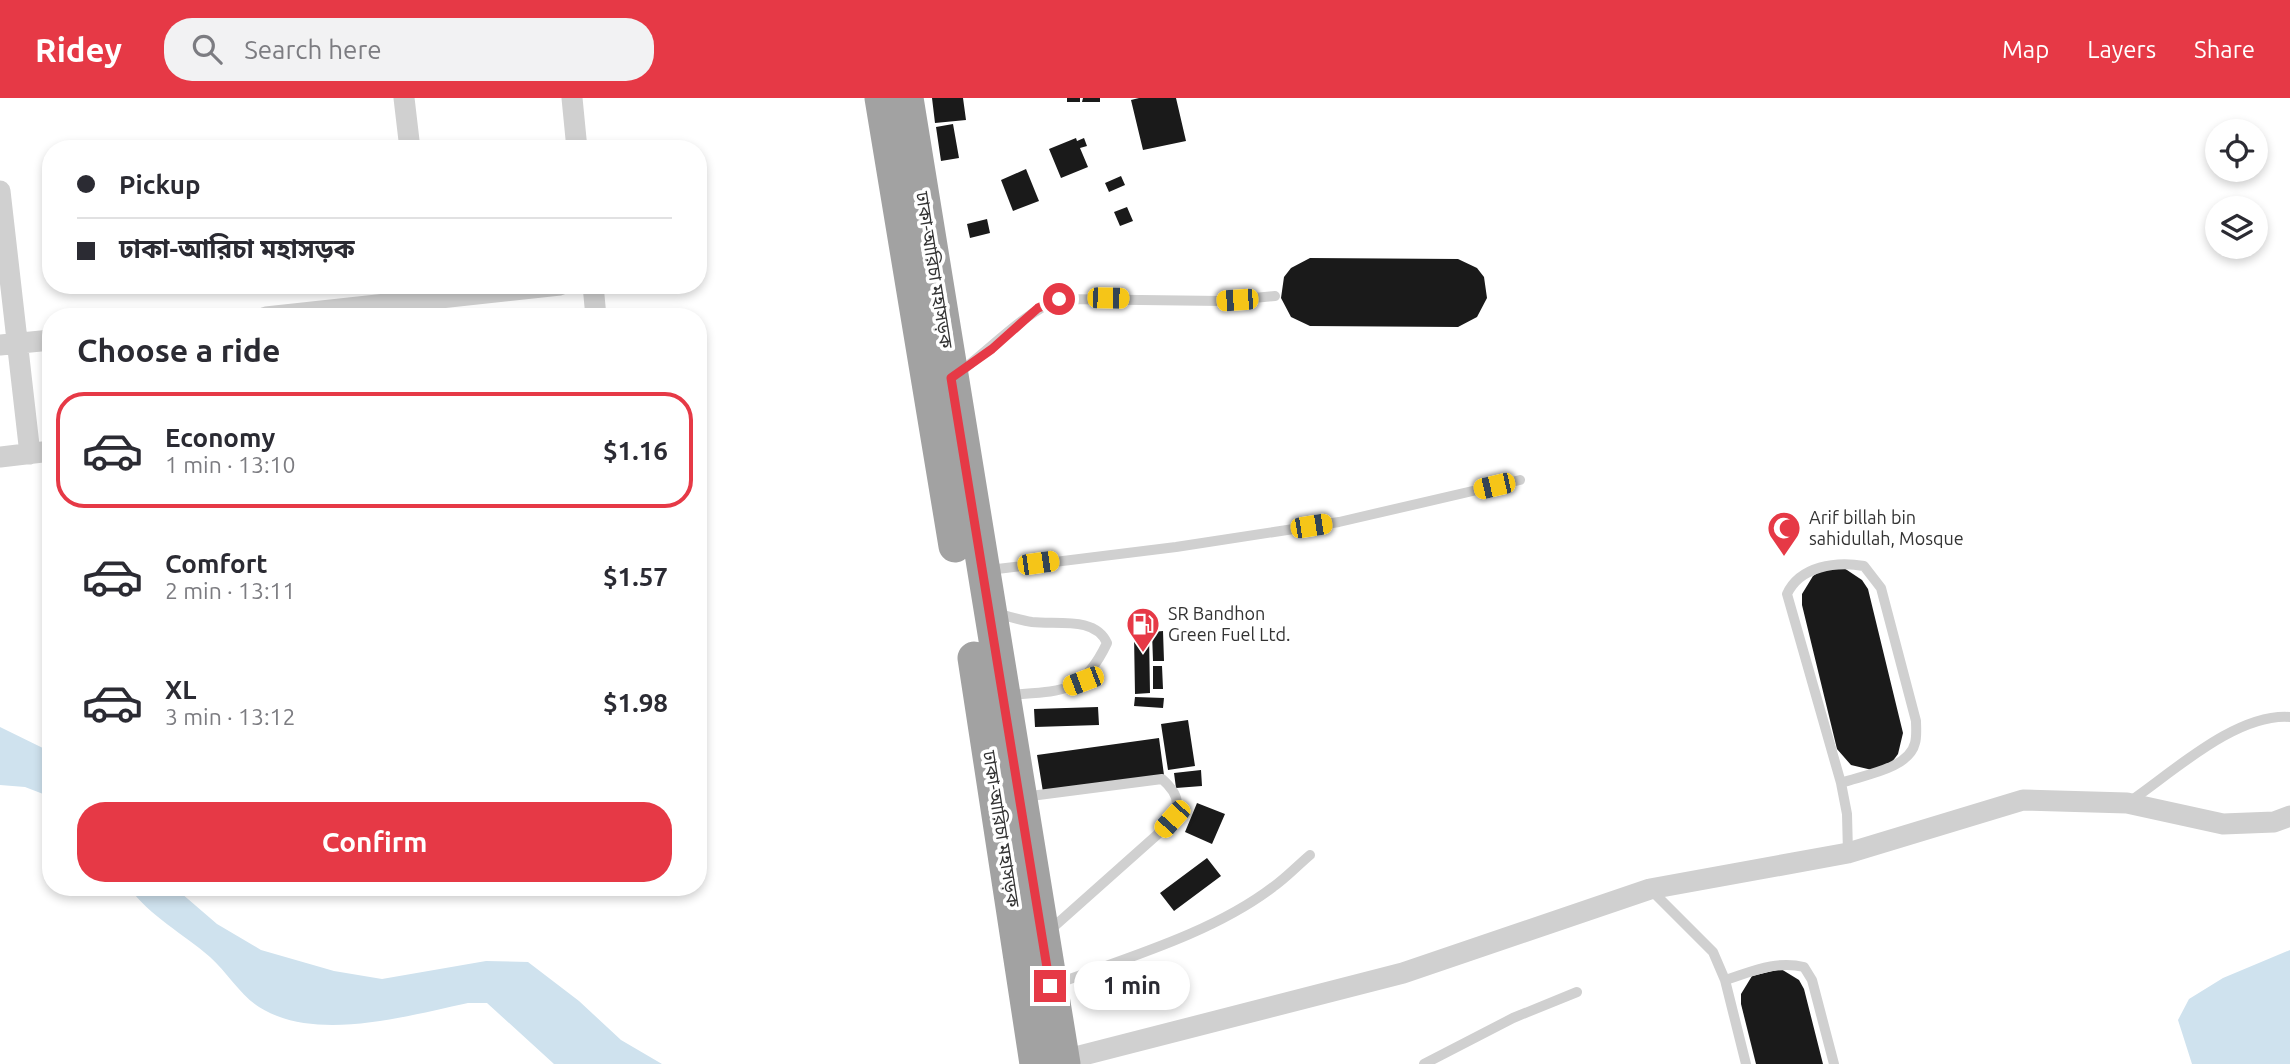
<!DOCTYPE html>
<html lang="en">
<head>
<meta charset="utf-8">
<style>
	:root { --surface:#fff; --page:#f2f2f3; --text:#2b2b33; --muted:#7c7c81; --line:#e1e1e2; --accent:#e63946 }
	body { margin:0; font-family:Ubuntu,"Noto Sans Bengali",sans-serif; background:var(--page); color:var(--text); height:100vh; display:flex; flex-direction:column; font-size:26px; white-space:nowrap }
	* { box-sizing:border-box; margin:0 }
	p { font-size:23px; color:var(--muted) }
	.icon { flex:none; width:38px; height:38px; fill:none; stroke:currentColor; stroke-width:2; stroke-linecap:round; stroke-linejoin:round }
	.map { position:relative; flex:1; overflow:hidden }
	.drawer { position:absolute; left:42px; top:210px; width:665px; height:588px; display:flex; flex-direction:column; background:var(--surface); border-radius:28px; box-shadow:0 4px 10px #0003 }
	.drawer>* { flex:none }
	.top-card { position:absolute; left:42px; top:42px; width:665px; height:154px; border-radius:28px; box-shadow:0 4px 10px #0003; display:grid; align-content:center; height:154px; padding:0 35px; background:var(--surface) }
	.fabs { position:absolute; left:2205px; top:21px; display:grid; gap:14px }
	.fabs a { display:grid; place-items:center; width:63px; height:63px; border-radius:50%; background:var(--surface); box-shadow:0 4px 10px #0003; font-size:35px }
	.end { position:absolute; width:32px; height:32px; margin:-16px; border:9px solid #e63946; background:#fff; box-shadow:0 0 0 4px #fff }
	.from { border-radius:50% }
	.bubble { position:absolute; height:49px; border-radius:24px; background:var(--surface); box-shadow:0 4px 10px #0003; font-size:23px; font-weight:600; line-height:49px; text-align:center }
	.car { position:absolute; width:21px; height:42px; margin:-21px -10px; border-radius:9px; box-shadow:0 0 5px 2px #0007; background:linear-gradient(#f5c518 24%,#345 0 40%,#f5c518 0 76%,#345 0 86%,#f5c518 0) }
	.top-card b { display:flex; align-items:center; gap:24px; height:66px; font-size:26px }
	.top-card b+b { border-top:2px solid var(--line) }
	.top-card i { width:18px; height:18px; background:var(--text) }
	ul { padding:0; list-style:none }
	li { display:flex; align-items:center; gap:21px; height:116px; margin:0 14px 10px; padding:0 21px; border:4px solid transparent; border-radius:28px }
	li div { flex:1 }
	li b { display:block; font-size:26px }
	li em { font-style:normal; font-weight:600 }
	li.selected { border-color:var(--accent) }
	li>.icon { width:63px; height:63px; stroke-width:1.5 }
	h2 { padding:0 35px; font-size:32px; line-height:84px }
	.button { display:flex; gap:14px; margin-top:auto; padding:14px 35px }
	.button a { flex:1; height:80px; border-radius:28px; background:var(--accent); color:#fff; font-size:28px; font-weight:600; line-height:80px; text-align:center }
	header { display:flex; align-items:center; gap:42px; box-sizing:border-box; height:98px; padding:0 35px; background:var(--accent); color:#fff }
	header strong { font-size:33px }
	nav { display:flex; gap:38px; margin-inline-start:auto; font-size:24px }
	.search { width:490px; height:63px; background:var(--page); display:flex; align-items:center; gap:18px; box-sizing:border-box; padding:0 24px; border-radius:28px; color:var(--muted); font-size:26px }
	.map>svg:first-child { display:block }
	.water { fill:#cfe2ee }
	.building { fill:#1a1a1a }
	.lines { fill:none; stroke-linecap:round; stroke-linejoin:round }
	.service { stroke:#d0d0d0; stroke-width:10 }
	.minor { stroke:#d0d0d0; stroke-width:21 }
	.trunk { stroke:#a2a2a2; stroke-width:33 }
	.route { stroke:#e63946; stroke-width:9 }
	.labels { text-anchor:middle; stroke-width:7; stroke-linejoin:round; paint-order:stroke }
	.street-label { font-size:18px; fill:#333; stroke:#fff }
	.poi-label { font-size:18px; fill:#333; stroke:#fff; text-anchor:start }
</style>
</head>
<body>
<header>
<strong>Ridey</strong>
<div class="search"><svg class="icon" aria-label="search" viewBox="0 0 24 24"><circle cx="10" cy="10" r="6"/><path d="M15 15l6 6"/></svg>Search here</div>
<nav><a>Map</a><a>Layers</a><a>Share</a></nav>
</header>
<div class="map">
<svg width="2290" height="966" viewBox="0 0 2290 966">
	<rect width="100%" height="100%" fill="#fff"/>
	<path class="water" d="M0 629 51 654V699L25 689 0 687Z
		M129 789H174L217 826 261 852 334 873 382 881 486 863 528 864 579 903 621 942 662 966H554L487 905H468C406 918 316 945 259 909 240 897 227 874 210 859 184 836 149 818 129 789Z
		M2290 852V966H2192L2178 922 2189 901 2223 880Z"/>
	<path class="building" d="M932 0H963L966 22 935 25Z
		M1067 0H1080V4H1067Z
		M1083 0H1100V4H1082Z
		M1139 0H1176L1186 43 1143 52 1131 2Z
		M953 26 959 60 941 63 936 29Z
		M1076 40 1077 43 1084 40 1087 48 1080 50 1088 69 1061 80 1049 51Z
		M1026 71 1039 103 1013 113 1001 82Z
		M1121 78 1125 87 1109 94 1105 85Z
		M1127 109 1133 123 1120 128 1114 114Z
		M987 121 990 135 970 140 967 126Z
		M1310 160 1458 161 1477 170 1484 179 1487 200 1477 219 1458 229 1310 228 1291 219 1281 200 1284 179 1291 170Z
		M47 415H51V437H49Z
		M1844 470 1862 482 1868 491 1903 635 1898 656 1892 664 1872 672 1851 667 1837 651 1802 507V496L1813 478 1822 472Z
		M1163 533 1164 563H1153L1152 534Z
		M1149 536 1150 595 1135 596 1134 537Z
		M1153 568H1162L1163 591H1153Z
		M1135 599 1164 600 1163 610 1134 608Z
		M1098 609 1099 627 1035 629 1034 611Z
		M1188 622 1195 668 1168 672 1161 626Z
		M1159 640 1164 677 1043 694 1037 657Z
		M1201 672 1202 688 1176 690 1174 675Z
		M1197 705 1225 716 1212 746 1185 734Z
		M1207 760 1221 778 1174 813 1160 795Z
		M1781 871 1799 882 1804 891 1823 966H1756L1741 906V896L1752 878Z"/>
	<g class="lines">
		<path class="service" d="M956 277C990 252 1022 216 1059 201L1222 203 1275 198
			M989 472 1176 449 1339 424 1520 382
			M994 514C1007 518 1019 522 1032 524 1056 527 1095 518 1107 545 1082 598 1059 593 1006 597
			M1841 685C1863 677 1909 671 1915 645 1917 638 1916 629 1916 623L1881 490 1864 468C1836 463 1800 468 1787 496L1841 685 1847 716 1848 755
			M1023 699 1162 681C1187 703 1177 715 1158 736L1049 833
			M2129 704C2173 674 2236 615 2290 619
			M1650 791 1713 854 1725 882 1746 966
			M1725 882C1751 874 1776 862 1804 869L1812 882 1834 966
			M1056 886C1126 860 1213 835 1273 789 1286 780 1297 768 1310 757
			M1424 966 1513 920 1577 894"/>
		<path class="minor" d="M404 0 410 51
			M572 0 577 51
			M0 93 30 356
			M593 187 596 219
			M266 219 560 187
			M0 247 51 242
			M0 359 51 353
			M1064 962 1403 875 1650 791 1848 755 2023 702 2127 705 2223 726 2274 724 2290 718"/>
		<path class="trunk" d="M881 0 955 448
			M907 0 1064 966
			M974 560 1036 966"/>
	</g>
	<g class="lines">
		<path class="route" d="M1050 888 951 280 992 251 1038 210 1059 201"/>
	</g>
	<defs>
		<symbol id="mosque-pin" viewBox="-11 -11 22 30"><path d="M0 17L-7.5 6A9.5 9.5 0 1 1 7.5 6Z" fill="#e63946" stroke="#fff"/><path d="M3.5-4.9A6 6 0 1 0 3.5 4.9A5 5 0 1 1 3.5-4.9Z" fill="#fff"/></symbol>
		<symbol id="fuel-pin" viewBox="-11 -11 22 30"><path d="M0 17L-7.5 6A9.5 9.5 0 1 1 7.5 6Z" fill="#e63946" stroke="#fff"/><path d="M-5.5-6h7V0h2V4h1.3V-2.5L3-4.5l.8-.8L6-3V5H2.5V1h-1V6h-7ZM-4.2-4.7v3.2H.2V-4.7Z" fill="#fff"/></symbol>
	</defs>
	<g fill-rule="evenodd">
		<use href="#mosque-pin" x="1765" y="411" width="38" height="52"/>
		<use href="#fuel-pin" x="1124" y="507" width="38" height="52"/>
	</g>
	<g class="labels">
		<g class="street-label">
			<text transform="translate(934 172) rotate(81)" y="6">ঢাকা-আরিচা মহাসড়ক</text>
			<text transform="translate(1001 731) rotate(81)" y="6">ঢাকা-আরিচা মহাসড়ক</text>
		</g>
		<g class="poi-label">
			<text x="1809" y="426">Arif billah bin<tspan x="1809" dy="21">sahidullah, Mosque</tspan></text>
			<text x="1168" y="522">SR Bandhon<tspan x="1168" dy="21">Green Fuel Ltd.</tspan></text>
		</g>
	</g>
</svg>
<div class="fabs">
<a><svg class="icon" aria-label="locate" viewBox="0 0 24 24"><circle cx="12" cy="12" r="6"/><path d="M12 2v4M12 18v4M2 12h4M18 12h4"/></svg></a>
<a><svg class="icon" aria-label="layers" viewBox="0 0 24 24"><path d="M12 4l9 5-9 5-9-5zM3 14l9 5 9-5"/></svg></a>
</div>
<i class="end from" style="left:1059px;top:201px"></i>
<i class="end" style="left:1050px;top:888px"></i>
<div class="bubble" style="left:1074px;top:863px;width:116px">1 min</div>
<i class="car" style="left:1108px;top:200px;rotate:91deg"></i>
<i class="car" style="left:1237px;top:202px;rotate:266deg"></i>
<i class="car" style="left:1494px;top:388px;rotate:257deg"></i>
<i class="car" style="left:1311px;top:428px;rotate:81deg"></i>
<i class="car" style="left:1038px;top:465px;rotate:82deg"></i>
<i class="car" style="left:1083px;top:583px;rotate:249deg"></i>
<i class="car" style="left:1172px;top:721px;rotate:222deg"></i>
<div class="top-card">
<b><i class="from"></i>Pickup</b>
<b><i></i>ঢাকা-আরিচা মহাসড়ক</b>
</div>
<section class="drawer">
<h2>Choose a ride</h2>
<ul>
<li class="selected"><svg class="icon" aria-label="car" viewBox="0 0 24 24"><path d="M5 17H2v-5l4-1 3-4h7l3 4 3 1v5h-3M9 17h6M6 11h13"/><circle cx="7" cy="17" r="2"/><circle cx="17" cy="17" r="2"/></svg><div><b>Economy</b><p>1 min · 13:10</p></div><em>$1.16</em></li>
<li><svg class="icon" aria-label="car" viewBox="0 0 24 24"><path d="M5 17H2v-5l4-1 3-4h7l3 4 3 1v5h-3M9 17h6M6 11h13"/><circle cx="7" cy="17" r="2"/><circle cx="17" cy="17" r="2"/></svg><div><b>Comfort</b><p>2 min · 13:11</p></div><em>$1.57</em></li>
<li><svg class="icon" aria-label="car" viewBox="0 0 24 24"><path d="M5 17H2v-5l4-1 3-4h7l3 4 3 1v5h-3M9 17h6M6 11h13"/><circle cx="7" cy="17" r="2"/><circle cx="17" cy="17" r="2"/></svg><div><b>XL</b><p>3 min · 13:12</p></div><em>$1.98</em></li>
</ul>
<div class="button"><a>Confirm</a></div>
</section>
</div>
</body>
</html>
